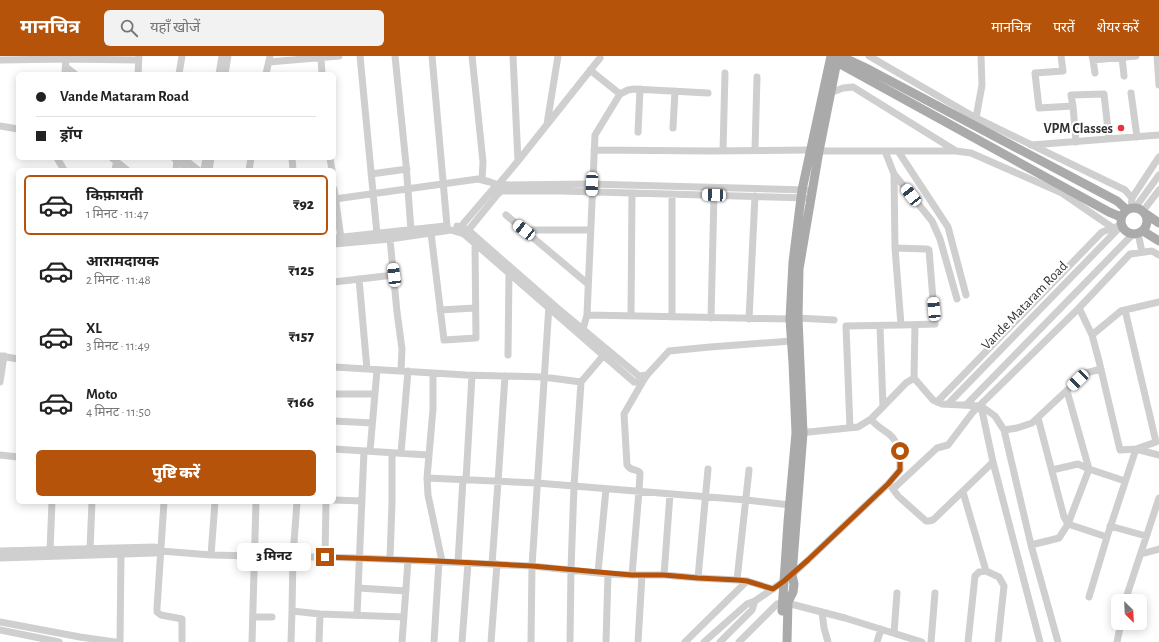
<!DOCTYPE html>
<html lang="hi">
<head>
<meta charset="utf-8">
<style>
	:root { --surface:#fff; --page:#f2f2f2; --text:#222; --muted:#767676; --line:#e0e0e0; --accent:#b45309 }
	body { margin:0; font-family:"Alegreya Sans","Noto Sans Devanagari",sans-serif; background:var(--page); color:var(--text); height:100vh; display:flex; flex-direction:column; font-size:15px; white-space:nowrap }
	* { box-sizing:border-box; margin:0 }
	p { font-size:13px; color:var(--muted) }
	.icon { flex:none; width:22px; height:22px; fill:none; stroke:currentColor; stroke-width:2; stroke-linecap:round; stroke-linejoin:round }
	.map { position:relative; flex:1; overflow:hidden }
	.drawer { position:absolute; left:16px; top:112px; width:320px; height:336px; display:flex; flex-direction:column; background:var(--surface); border-radius:6px; box-shadow:0 2px 10px #0003 }
	.drawer>* { flex:none }
	.banner { position:absolute; left:16px; top:16px; width:320px; height:88px; border-radius:6px; box-shadow:0 2px 10px #0003; display:grid; align-content:center; height:88px; padding:0 20px; background:var(--surface) }
	.needle { width:26px; rotate:156deg }
	.buttons { position:absolute; left:1111px; top:538px; display:grid; gap:8px }
	.buttons a { display:grid; place-items:center; width:36px; height:36px; border-radius:6px; background:var(--surface); box-shadow:0 2px 10px #0003; font-size:20px }
	.end { position:absolute; width:18px; height:18px; margin:-9px; border:5px solid #b45309; background:#fff; box-shadow:0 0 0 2px #fff }
	.from { border-radius:50% }
	.bubble { position:absolute; height:28px; border-radius:6px; background:var(--surface); box-shadow:0 2px 10px #0003; font-size:13px; font-weight:800; line-height:28px; text-align:center }
	.car { position:absolute; width:12px; height:24px; margin:-12px -6px; border-radius:5px; box-shadow:0 0 3px 1px #0007; background:linear-gradient(#fff 24%,#345 0 40%,#fff 0 76%,#345 0 86%,#fff 0) }
	.banner b { display:flex; align-items:center; gap:14px; height:38px; font-size:15px }
	.banner b+b { border-top:1px solid var(--line) }
	.banner i { width:10px; height:10px; background:var(--text) }
	ul { padding:7px 0 0; list-style:none }
	li { display:flex; align-items:center; gap:12px; height:60px; margin:0 8px 6px; padding:0 12px; border:2px solid transparent; border-radius:6px }
	li div { flex:1 }
	li b { display:block; font-size:15px }
	li em { font-style:normal; font-weight:800 }
	li.active { border-color:var(--accent) }
	li>.icon { width:36px; height:36px; stroke-width:1.5 }
	.cta { display:flex; gap:8px; margin-top:auto; padding:8px 20px }
	.cta a { flex:1; height:46px; border-radius:6px; background:var(--accent); color:#fff; font-size:16px; font-weight:800; line-height:46px; text-align:center }
	header { display:flex; align-items:center; gap:24px; box-sizing:border-box; height:56px; padding:0 20px; background:var(--accent); color:#fff }
	header strong { font-size:19px }
	nav { display:flex; gap:22px; margin-inline-start:auto; font-size:14px }
	.search { width:280px; height:36px; background:var(--page); display:flex; align-items:center; gap:10px; box-sizing:border-box; padding:0 14px; border-radius:6px; color:var(--muted); font-size:15px }
	.map>svg:first-child { display:block }
	.lines { fill:none; stroke-linecap:round; stroke-linejoin:round }
	.minor { stroke:#cfcfcf; stroke-width:7 }
	.major { stroke:#aaa; stroke-width:9 }
	.route { stroke:#b45309; stroke-width:5 }
	.poi-dot { fill:#e93337; stroke:#fff; stroke-width:1.5 }
	.labels { text-anchor:middle; stroke-width:4; stroke-linejoin:round; paint-order:stroke }
	.poi-label { font-size:14px; font-weight:bold; fill:#323232; stroke:#fff; text-anchor:end }
	.street-label { font-size:14px; fill:#323232; stroke:#fff }
</style>
</head>
<body>
<header>
<strong>मानचित्र</strong>
<div class="search"><svg class="icon" aria-label="search" viewBox="0 0 24 24"><circle cx="10" cy="10" r="6"/><path d="M15 15l6 6"/></svg>यहाँ खोजें</div>
<nav><a>मानचित्र</a><a>परतें</a><a>शेयर करें</a></nav>
</header>
<div class="map">
<svg width="1159" height="586" viewBox="0 0 1159 586">
	<rect width="100%" height="100%" fill="#fff"/>
	<g class="lines">
		<path class="minor" d="M360 0 377 178
			M395 0 406 108 411 174
			M432 0 447 170
			M472 0 483 106 482 124
			M869 0 976 62 1125 134 1132 142
			M1061 0 1063 15 1035 17 1039 52 1073 50 1076 86
			M1092 0 1093 4 1136 0
			M1157 0 1159 29
			M1122 1 1124 20
			M321 2 322 18
			M0 4 66 3 138 4
			M1093 4 1095 17
			M269 6 339 0
			M66 11 75 18
			M590 14 620 38
			M65 18 66 0
			M138 18 139 0
			M179 18 182 0
			M219 18 222 0
			M225 18 228 0
			M266 18 270 0
			M830 37 843 32 853 31 956 95 971 97 1062 137 1113 172
			M1131 37 1137 81
			M1073 50 1071 39 1104 38 1109 83
			M976 62 982 29 981 0
			M547 68 558 0
			M0 70 18 73
			M673 72 675 35
			M638 76 640 33
			M1031 89 1159 79
			M594 94 711 95 810 94
			M755 94 757 21
			M723 95 725 17
			M819 95H954
			M898 95 948 171 966 239
			M57 102 64 114
			M112 102 127 114
			M174 102 189 114
			M183 102 198 114
			M292 102 293 114
			M330 102 332 114
			M518 105 600 2
			M115 114 117 102
			M176 114 177 104
			M204 114 206 102
			M209 114 211 102
			M249 114 251 102
			M371 118 407 113
			M894 118 932 165 940 183 957 243
			M499 131 498 129 518 105 513 0
			M334 133 341 182
			M335 143 478 123 490 126 498 129
			M1131 152 1132 142 1159 101
			M1135 152 1159 119
			M1143 155 1159 134
			M506 159 588 228
			M457 170 468 174 556 251 639 320 647 319
			M524 174H590
			M457 175 493 133 498 129 589 128 806 134
			M431 177 444 284 476 282 475 187
			M466 177 497 139 501 135H561L810 142
			M1138 177 1142 196
			M334 182 445 170
			M390 183 397 256 402 293 401 315
			M334 188 390 183 451 174 464 178 634 326 643 325 647 319 669 295 710 291 791 285
			M895 192 927 193 929 194 935 268 901 269
			M359 223 367 313
			M334 226 394 219
			M1079 252 1092 279 1099 305 1120 394 1136 393 1156 386 1125 254 1159 246
			M440 254 475 252
			M587 259 790 263
			M631 260 632 137
			M672 261V138
			M711 262 714 139
			M798 262 834 264
			M749 263 755 140
			M915 269 914 322 933 344 942 348 981 350 995 360 1004 374 1017 372 1032 367 1078 324 1082 318 1101 313
			M880 270 883 351
			M580 275 583 273 587 259 595 79 620 38 628 34 634 33 708 37
			M1092 279 1121 255 1125 254
			M508 299 509 217
			M1 300 18 303
			M334 311 466 319 543 321 581 326 574 430 571 513 570 586
			M433 317V353L427 422 428 439 442 505
			M0 326 4 300
			M581 326 603 300
			M1067 335 1089 413
			M334 338H374
			M937 346 1102 176 1121 169
			M948 348 1119 172
			M966 349 1133 178
			M981 350 993 406 1040 586
			M1038 362 1064 461 1068 468 1107 481
			M334 365 372 367
			M850 372 846 270 901 269 895 192 894 118 885 95
			M1004 374 1031 489 1059 482 1068 468 1089 413 1125 425
			M799 377 858 371 871 363 906 327 914 322
			M334 393 428 399
			M1136 393 1159 399
			M370 395 377 314
			M401 397 408 315
			M0 399 18 401
			M1052 414 1078 408 1089 413
			M427 422 537 427 746 444 790 449
			M466 424 472 319
			M890 429 898 440 926 465H929L933 464 993 406
			M893 433 937 392 948 389 973 356 1079 252 1130 198 1152 195 1159 199
			M963 436 986 515 979 516 975 520 968 586
			M334 444 362 445
			M164 446 157 552V556L161 559 182 563V586
			M297 446 293 500 292 555 320 558 404 561
			M1110 470 1146 480
			M1031 489 1058 586
			M90 493 92 446
			M50 494 52 446
			M0 495 155 491 161 495
			M1141 498 1159 493
			M211 499 215 446
			M325 501 326 446
			M0 502 155 497 161 495 211 499 359 502 532 510 608 518 632 519H664L698 522 737 524 747 525 773 533
			M390 503 392 447V397
			M458 506 463 423
			M492 508 498 426 505 320
			M986 515 999 521 1004 530 998 586
			M598 516 606 433
			M632 519 639 435 640 417C637 412 631 416 627 409L624 358 643 325
			M664 519 670 438
			M792 519 808 504 888 428 900 414C900 401 900 387 889 378 882 373 876 370 871 363
			M698 522 708 413
			M737 524 749 414
			M358 532 406 535
			M1089 541 1107 481 1136 393
			M1125 545 1159 442
			M822 556 824 572 828 586
			M357 559 364 395
			M253 561H272
			M0 566 80 581 115 586
			M0 574 59 586
			M894 577 897 537
			M120 586 121 498
			M252 586 256 446
			M291 586 292 555
			M319 586 320 558
			M402 586 408 505
			M434 586 439 505
			M462 586 468 507
			M491 586 497 508
			M531 586 532 510 549 249
			M606 586 608 518
			M638 586 642 519
			M685 586 747 525
			M704 586 747 548 755 545 784 525
			M720 586 752 554 755 545
			M739 586 777 548 783 546 845 562 922 586
			M877 586 881 573
			M931 586 935 537
			M1117 586 1121 567"/>
		<path class="major" d="M840 0 864 11 1117 145 1127 154
			M833 4 1109 156 1121 161
			M1121 165a13 13 0 1 1 26 0a13 13 0 1 1-26 0Z
			M1146 158 1159 167
			M1143 175 1159 185
			M782 555 788 466 796 377 793 307 790 263 793 206 802 134 831 0
			M787 586 788 546 793 536 794 528 792 519 803 377 798 262 799 213 819 95 838 0"/>
	</g>
	<g class="lines">
		<path class="route" d="M325 501 437 505 532 510 632 519H664L698 522 738 524 747 525 773 533 784 525 808 504 888 428 900 414V395"/>
	</g>
	<circle class="poi-dot" cx="1121" cy="72" r="4"/>
	<g class="labels">
		<g class="poi-label">
			<text x="1113" y="77">VPM Classes</text>
		</g>
		<g class="street-label">
			<text transform="translate(1024 249) rotate(-46)" y="5">Vande Mataram Road</text>
		</g>
	</g>
</svg>
<div class="buttons">
<a><svg class="needle" viewBox="-14 -14 28 28"><path d="M0-13l5 13h-10z" fill="#e53935"/><path d="M0 13l5-13h-10z" fill="#767676"/></svg></a>
</div>
<i class="end from" style="left:900px;top:395px"></i>
<i class="end" style="left:325px;top:501px"></i>
<div class="bubble" style="left:237px;top:487px;width:74px">3 मिनट</div>
<i class="car" style="left:592px;top:128px;rotate:182deg"></i>
<i class="car" style="left:714px;top:139px;rotate:272deg"></i>
<i class="car" style="left:911px;top:139px;rotate:322deg"></i>
<i class="car" style="left:524px;top:174px;rotate:308deg"></i>
<i class="car" style="left:394px;top:219px;rotate:353deg"></i>
<i class="car" style="left:934px;top:253px;rotate:355deg"></i>
<i class="car" style="left:1078px;top:324px;rotate:226deg"></i>
<div class="banner">
<b><i class="from"></i>Vande Mataram Road</b>
<b><i></i>ड्रॉप</b>
</div>
<section class="drawer">
<ul>
<li class="active"><svg class="icon" aria-label="car" viewBox="0 0 24 24"><path d="M5 17H2v-5l4-1 3-4h7l3 4 3 1v5h-3M9 17h6M6 11h13"/><circle cx="7" cy="17" r="2"/><circle cx="17" cy="17" r="2"/></svg><div><b>किफ़ायती</b><p>1 मिनट · 11:47</p></div><em>₹92</em></li>
<li><svg class="icon" aria-label="car" viewBox="0 0 24 24"><path d="M5 17H2v-5l4-1 3-4h7l3 4 3 1v5h-3M9 17h6M6 11h13"/><circle cx="7" cy="17" r="2"/><circle cx="17" cy="17" r="2"/></svg><div><b>आरामदायक</b><p>2 मिनट · 11:48</p></div><em>₹125</em></li>
<li><svg class="icon" aria-label="car" viewBox="0 0 24 24"><path d="M5 17H2v-5l4-1 3-4h7l3 4 3 1v5h-3M9 17h6M6 11h13"/><circle cx="7" cy="17" r="2"/><circle cx="17" cy="17" r="2"/></svg><div><b>XL</b><p>3 मिनट · 11:49</p></div><em>₹157</em></li>
<li><svg class="icon" aria-label="car" viewBox="0 0 24 24"><path d="M5 17H2v-5l4-1 3-4h7l3 4 3 1v5h-3M9 17h6M6 11h13"/><circle cx="7" cy="17" r="2"/><circle cx="17" cy="17" r="2"/></svg><div><b>Moto</b><p>4 मिनट · 11:50</p></div><em>₹166</em></li>
</ul>
<div class="cta"><a>पुष्टि करें</a></div>
</section>
</div>
</body>
</html>
